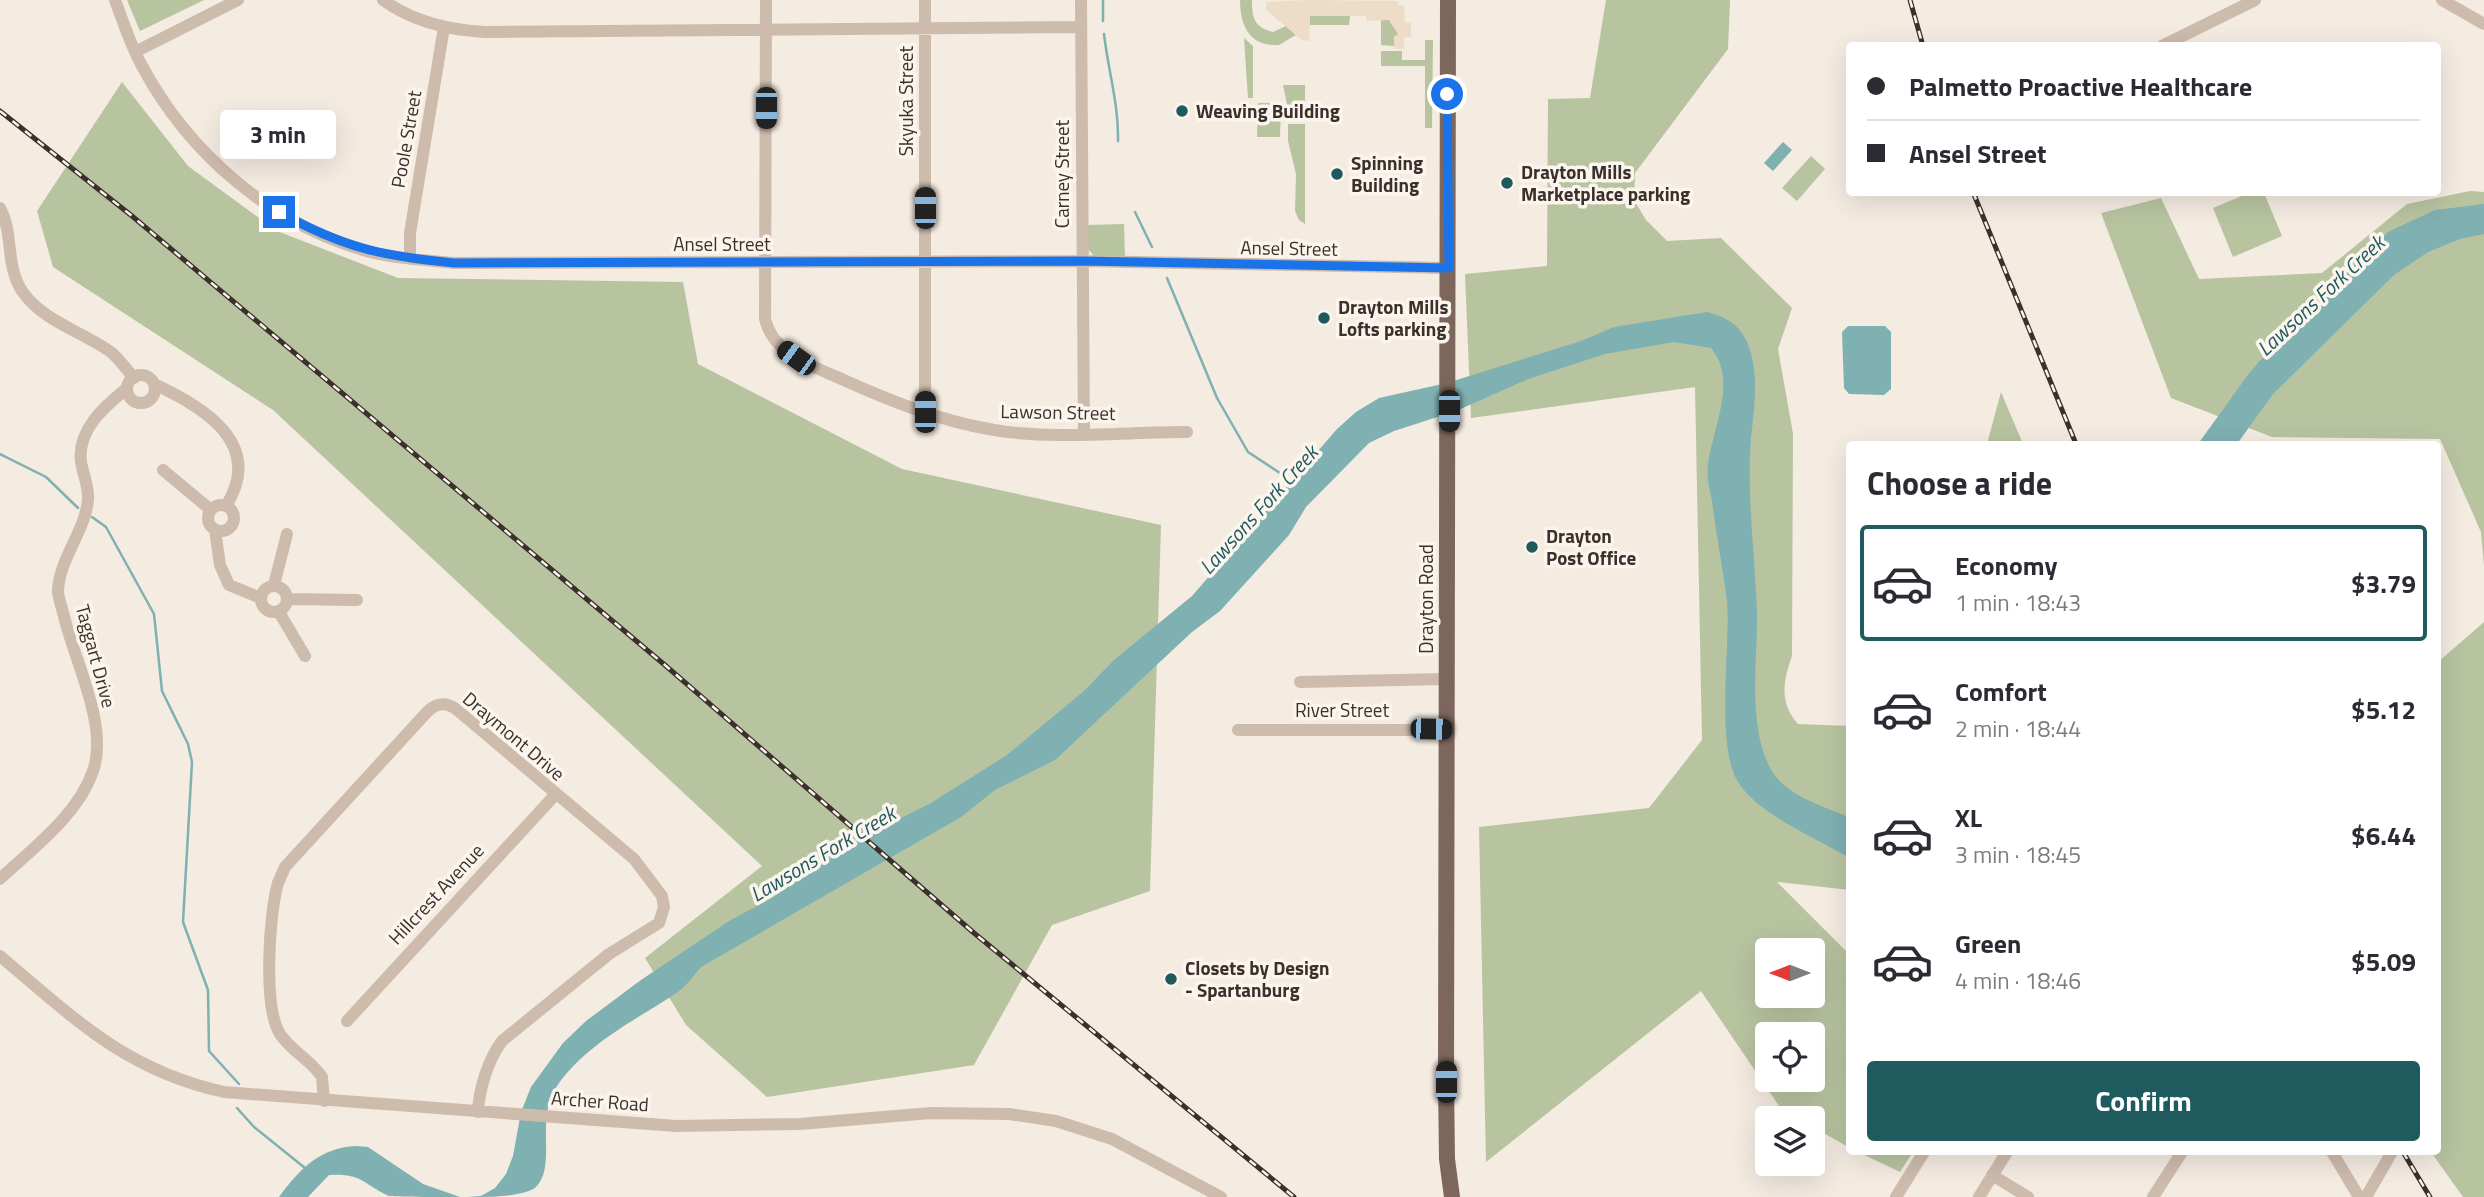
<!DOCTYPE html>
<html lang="en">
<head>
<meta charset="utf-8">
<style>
	:root { --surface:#fff; --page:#f2f2f3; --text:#2b2b33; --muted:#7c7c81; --line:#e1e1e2; --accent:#1f5a5e }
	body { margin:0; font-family:"Titillium Web",sans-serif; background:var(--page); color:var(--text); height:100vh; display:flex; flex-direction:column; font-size:26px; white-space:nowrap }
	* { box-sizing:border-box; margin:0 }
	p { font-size:23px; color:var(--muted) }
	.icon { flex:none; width:38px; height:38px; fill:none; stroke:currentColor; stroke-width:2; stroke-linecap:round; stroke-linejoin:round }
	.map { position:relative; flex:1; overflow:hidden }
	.sheet { position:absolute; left:1846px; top:441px; width:595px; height:714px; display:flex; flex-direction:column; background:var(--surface); border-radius:7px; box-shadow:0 7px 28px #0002 }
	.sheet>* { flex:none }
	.top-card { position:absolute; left:1846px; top:42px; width:595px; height:154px; border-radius:7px; box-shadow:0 7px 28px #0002; display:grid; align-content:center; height:154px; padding:0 21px; background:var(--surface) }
	.needle { width:46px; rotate:270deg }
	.tools { position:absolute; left:1755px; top:938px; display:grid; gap:14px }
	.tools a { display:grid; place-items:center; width:70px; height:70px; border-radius:7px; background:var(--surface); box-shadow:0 7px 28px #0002; font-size:35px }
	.end { position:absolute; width:32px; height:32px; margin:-16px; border:9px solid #1a73e8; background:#fff; box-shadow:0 0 0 4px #fff }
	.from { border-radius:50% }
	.bubble { position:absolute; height:49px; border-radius:7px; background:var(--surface); box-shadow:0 7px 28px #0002; font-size:23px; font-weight:700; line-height:49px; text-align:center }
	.car { position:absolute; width:21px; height:42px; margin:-21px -10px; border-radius:9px; box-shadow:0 0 5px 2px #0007; background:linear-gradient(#222 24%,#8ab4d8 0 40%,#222 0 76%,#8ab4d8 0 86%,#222 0) }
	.top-card b { display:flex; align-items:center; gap:24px; height:66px; font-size:26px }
	.top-card b+b { border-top:2px solid var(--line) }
	.top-card i { width:18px; height:18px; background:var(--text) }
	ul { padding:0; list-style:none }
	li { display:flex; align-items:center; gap:21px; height:116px; margin:0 14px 10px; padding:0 7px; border:4px solid transparent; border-radius:7px }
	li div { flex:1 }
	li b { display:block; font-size:26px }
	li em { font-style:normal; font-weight:700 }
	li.on { border-color:var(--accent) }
	li>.icon { width:63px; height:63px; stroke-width:1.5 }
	h2 { padding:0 21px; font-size:32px; line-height:84px }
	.button { display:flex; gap:14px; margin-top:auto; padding:14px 21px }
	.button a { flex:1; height:80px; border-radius:7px; background:var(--accent); color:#fff; font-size:28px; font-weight:700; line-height:80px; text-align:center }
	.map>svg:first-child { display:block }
	.green { fill:#b8c4a0; fill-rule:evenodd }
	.plaza { fill:#ecdcc8 }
	.water { fill:#7fb0b2 }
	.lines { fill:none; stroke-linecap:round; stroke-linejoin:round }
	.stream { stroke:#7fb0b2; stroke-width:2.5 }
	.minor { stroke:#cdbbac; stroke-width:12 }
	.major { stroke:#7d675c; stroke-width:16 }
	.rail-casing { stroke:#3b302b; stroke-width:5 }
	.rail { stroke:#fbf5ee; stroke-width:2.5; stroke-dasharray:8; stroke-linecap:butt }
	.route { stroke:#1a73e8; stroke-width:9 }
	.poi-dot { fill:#1f5a5e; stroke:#fbf5ee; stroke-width:2.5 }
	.labels { text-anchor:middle; stroke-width:7; stroke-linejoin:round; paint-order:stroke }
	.street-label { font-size:19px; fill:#3b302b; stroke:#fbf5ee }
	.poi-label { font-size:19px; font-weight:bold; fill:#3b302b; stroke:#fbf5ee; text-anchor:start }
	.water-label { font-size:21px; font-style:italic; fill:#1f5a5e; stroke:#fbf5ee }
</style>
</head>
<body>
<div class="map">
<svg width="2484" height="1197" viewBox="0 0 2484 1197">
	<rect width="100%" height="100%" fill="#f4ebe1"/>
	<path class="green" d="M127 0H204L140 31Z
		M1240 0H1252C1252 18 1254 27 1273 32L1286 26 1296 35 1279 45C1250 47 1240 26 1240 0Z
		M1606 0H1730L1728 49 1635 173 1634 200 1646 220 1667 241 1721 238 1792 308 1778 349 1793 434 1792 656C1783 681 1779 703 1798 724L1850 726V890L1777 882 1850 955V1148L1813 1127V1118H1799L1779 1106 1701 991 1486 1162 1479 827 1649 808 1702 740 1695 387 1471 418 1465 274 1547 266 1548 99 1590 98ZM1768 950H1813V996H1768ZM1768 1034H1813V1080H1768Z
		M1310 16H1350L1349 25H1310Z
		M1381 20H1389L1399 34 1394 37V46L1381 45Z
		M1244 38 1253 46V98H1248Z
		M1425 40H1433L1432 128H1425V66H1381V51H1402V60H1425Z
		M122 82 188 166 277 231 398 278 683 282 698 364 902 469 1161 525 1150 891 1052 925 974 1065 767 1097 686 1025 645 958 762 866 273 410 53 267 37 211Z
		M1283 85H1305V109H1288Z
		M1258 103H1275L1281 107 1280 137H1257Z
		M1288 124H1305V224L1299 220 1295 211 1296 174 1288 141Z
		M1811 156 1825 169 1797 201 1782 188Z
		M2470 191 2484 192V566L2481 532 2440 439 2272 437 2171 398 2101 213 2161 198 2199 279 2322 273 2407 204Z
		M2249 193H2264L2282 236 2233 257 2213 208Z
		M1124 224 1125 256H1094L1088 249V225Z
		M2001 392 2023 444H1987Z
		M2484 622V1197H2463L2431 1152H2438V662Z
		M1858 1152H1913L1900 1172Z"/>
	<path class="plaza" d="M1309 0 1398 1V5H1404L1405 22 1411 23V37H1404V49H1394V37L1398 34 1389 20 1366 21V16H1310L1309 41 1302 40 1266 10V2Z"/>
	<path class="water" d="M1783 142 1792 150 1773 171 1764 163Z
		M2484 204V234L2460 239 2428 252 2394 275 2273 394 2237 444H2198L2250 372 2282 336 2388 232 2435 210Z
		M1707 312C1726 317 1739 324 1747 342 1762 377 1752 416 1750 452 1748 506 1755 558 1757 611 1758 660 1747 723 1770 768 1786 797 1823 805 1850 818V858C1817 839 1761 815 1740 785 1714 749 1731 647 1727 601 1723 568 1716 535 1712 501 1710 490 1706 476 1708 464 1713 427 1738 380 1711 348L1674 342 1605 354 1528 379 1456 411 1394 431 1369 443 1306 507 1289 535 1220 611 1192 632 1055 760 995 790 961 817 701 967C693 976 685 988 675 994 635 1020 585 1045 557 1086 534 1119 558 1167 535 1188 520 1197 488 1197 468 1197L481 1196 495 1188 506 1174 513 1156 521 1112 531 1087 563 1043 586 1021 641 980 729 921 772 898 861 838 931 803 1007 755 1084 691 1114 660 1192 596 1337 429 1356 412 1379 398 1447 383 1581 341 1614 327Z
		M1848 326H1885L1891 332V389L1884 395 1849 394 1844 388 1842 332Z
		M356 1146 368 1147 423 1184 460 1197C444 1197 402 1197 389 1196 363 1184 362 1173 329 1175L308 1197H279C300 1169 319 1148 356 1146Z"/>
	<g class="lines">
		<path class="stream" d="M1103 21V0
			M1104 34C1108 70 1119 105 1118 141
			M1135 212 1152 247
			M1167 278 1217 398 1248 452 1292 481
			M0 454 46 477 78 508
			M92 517 106 527 154 614 162 691 188 744 192 762 183 922 208 990 209 1051 239 1084
			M237 1108 254 1127 305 1168"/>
		<path class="minor" d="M115 0C123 21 130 44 141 64 188 153 271 225 370 252 397 259 427 260 454 263L1082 261 1449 268
			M383 0C413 22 448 30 485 32L1081 27
			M766 0 765 319C773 353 808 364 837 377 888 400 939 421 994 430 1052 440 1127 432 1187 432
			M1081 0 1084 433
			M2442 0 2484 24
			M2162 46 2255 0
			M135 52 238 0
			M0 208C14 234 5 265 22 291 43 322 84 332 112 353 120 360 127 370 134 378
			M410 259V233L444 27
			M127 389a14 14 0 1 1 28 0a14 14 0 1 1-28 0Z
			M154 384C204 407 265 444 226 506
			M925 412V0
			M163 470 211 510
			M208 518a13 13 0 1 1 26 0a13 13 0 1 1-26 0Z
			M215 530 220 565 229 585 261 598
			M274 585 287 534
			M261 599a13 13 0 1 1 26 0a13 13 0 1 1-26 0Z
			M287 599 357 600
			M279 612 305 656
			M1300 682 1447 679
			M1238 730H1447
			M0 879C33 848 78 815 93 771 109 726 74 660 64 616 62 608 58 598 58 590 60 557 86 530 88 499 89 487 83 474 81 462 77 430 104 407 126 389
			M0 956C75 1019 125 1070 224 1092L676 1126 800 1124 931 1113 1009 1114 1056 1121 1112 1139 1221 1197
			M347 1021 555 795
			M324 1101 322 1077C311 1060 291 1051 280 1034 263 1007 269 914 278 883L285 867 428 711C437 703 446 702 456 709L634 859 662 896 664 907 659 923 609 954 502 1041C488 1060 479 1089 478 1112
			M2332 1152 2359 1197
			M1992 1175 2028 1197
			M1896 1197 1924 1152
			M1979 1197 2007 1152
			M2153 1197 2182 1152
			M2366 1197 2392 1152"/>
		<path class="major" d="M1448 0 1446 1082 1447 1159 1452 1197"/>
		<defs>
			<path id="rail" d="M1910 0 1923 46
				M0 111 132 216 666 666 974 933 1294 1197
				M1973 192 2076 444
				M2403 1152 2430 1197"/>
		</defs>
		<use href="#rail" class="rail-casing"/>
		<use href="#rail" class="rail"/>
	</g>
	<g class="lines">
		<path class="route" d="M279 212C344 248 382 256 454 263L1082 261 1449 268 1447 94"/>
	</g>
	<g class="poi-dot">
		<circle cx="1182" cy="111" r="7"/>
		<circle cx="1337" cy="174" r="7"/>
		<circle cx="1507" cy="183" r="7"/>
		<circle cx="1324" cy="318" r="7"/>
		<circle cx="1532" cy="547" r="7"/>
		<circle cx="1171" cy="979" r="7"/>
	</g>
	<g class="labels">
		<g class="street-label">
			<text transform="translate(906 101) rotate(-90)" y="7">Skyuka Street</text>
			<text transform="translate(406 139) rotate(-80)" y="7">Poole Street</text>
			<text transform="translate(1062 174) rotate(-90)" y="7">Carney Street</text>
			<text x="722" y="251">Ansel Street</text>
			<text transform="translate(1289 248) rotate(1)" y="7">Ansel Street</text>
			<text transform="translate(1058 412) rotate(1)" y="7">Lawson Street</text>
			<text transform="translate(1426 599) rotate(-90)" y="7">Drayton Road</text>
			<text transform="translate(96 656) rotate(75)" y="7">Taggart Drive</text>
			<text x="1342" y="717">River Street</text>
			<text transform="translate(514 736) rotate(40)" y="7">Draymont Drive</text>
			<text transform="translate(436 894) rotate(-47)" y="7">Hillcrest Avenue</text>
			<text transform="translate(600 1101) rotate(4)" y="7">Archer Road</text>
		</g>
		<g class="poi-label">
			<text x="1196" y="118">Weaving Building</text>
			<text x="1351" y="170">Spinning<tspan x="1351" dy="22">Building</tspan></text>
			<text x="1521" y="179">Drayton Mills<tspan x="1521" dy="22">Marketplace parking</tspan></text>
			<text x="1338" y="314">Drayton Mills<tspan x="1338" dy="22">Lofts parking</tspan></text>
			<text x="1546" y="543">Drayton<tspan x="1546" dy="22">Post Office</tspan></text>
			<text x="1185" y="975">Closets by Design<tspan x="1185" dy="22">- Spartanburg</tspan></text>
		</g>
		<g class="water-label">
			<text transform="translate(2321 296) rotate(-43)" y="7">Lawsons Fork Creek</text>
			<text transform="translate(1259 510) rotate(-48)" y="7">Lawsons Fork Creek</text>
			<text transform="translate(823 854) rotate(-31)" y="7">Lawsons Fork Creek</text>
		</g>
	</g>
</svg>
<div class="tools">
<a><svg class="needle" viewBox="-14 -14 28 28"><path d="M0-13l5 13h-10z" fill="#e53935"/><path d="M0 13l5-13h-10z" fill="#7c7c81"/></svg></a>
<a><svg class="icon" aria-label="locate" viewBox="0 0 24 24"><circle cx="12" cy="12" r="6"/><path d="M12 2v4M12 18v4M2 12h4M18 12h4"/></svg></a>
<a><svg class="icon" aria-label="layers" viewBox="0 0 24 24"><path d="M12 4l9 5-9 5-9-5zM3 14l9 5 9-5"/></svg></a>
</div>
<i class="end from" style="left:1447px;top:94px"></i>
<i class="end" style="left:279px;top:212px"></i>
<div class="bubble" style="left:220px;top:110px;width:116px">3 min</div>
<i class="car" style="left:766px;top:108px;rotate:180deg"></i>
<i class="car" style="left:925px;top:208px;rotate:0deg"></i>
<i class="car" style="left:796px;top:358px;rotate:306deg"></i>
<i class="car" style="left:1449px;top:411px;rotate:180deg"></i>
<i class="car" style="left:925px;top:412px;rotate:0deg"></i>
<i class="car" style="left:1431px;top:729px;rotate:91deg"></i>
<i class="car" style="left:1446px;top:1082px;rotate:0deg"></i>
<div class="top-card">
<b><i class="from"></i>Palmetto Proactive Healthcare</b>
<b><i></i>Ansel Street</b>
</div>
<section class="sheet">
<h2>Choose a ride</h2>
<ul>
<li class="on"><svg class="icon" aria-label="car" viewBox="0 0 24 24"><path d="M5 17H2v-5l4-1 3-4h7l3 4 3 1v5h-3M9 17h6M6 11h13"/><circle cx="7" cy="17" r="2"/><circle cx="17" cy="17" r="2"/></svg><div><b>Economy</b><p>1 min · 18:43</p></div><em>$3.79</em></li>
<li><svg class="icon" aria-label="car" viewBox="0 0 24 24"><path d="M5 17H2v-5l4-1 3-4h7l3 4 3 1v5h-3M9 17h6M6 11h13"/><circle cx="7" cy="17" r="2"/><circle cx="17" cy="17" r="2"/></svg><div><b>Comfort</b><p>2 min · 18:44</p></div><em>$5.12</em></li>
<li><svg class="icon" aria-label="car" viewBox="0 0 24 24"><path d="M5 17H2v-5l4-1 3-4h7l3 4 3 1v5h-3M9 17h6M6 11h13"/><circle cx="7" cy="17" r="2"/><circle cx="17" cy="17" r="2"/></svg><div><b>XL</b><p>3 min · 18:45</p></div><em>$6.44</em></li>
<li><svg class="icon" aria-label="car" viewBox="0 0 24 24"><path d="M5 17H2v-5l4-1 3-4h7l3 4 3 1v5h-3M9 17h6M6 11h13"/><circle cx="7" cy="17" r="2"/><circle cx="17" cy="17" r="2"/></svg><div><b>Green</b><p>4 min · 18:46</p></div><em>$5.09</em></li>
</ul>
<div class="button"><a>Confirm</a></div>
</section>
</div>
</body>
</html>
